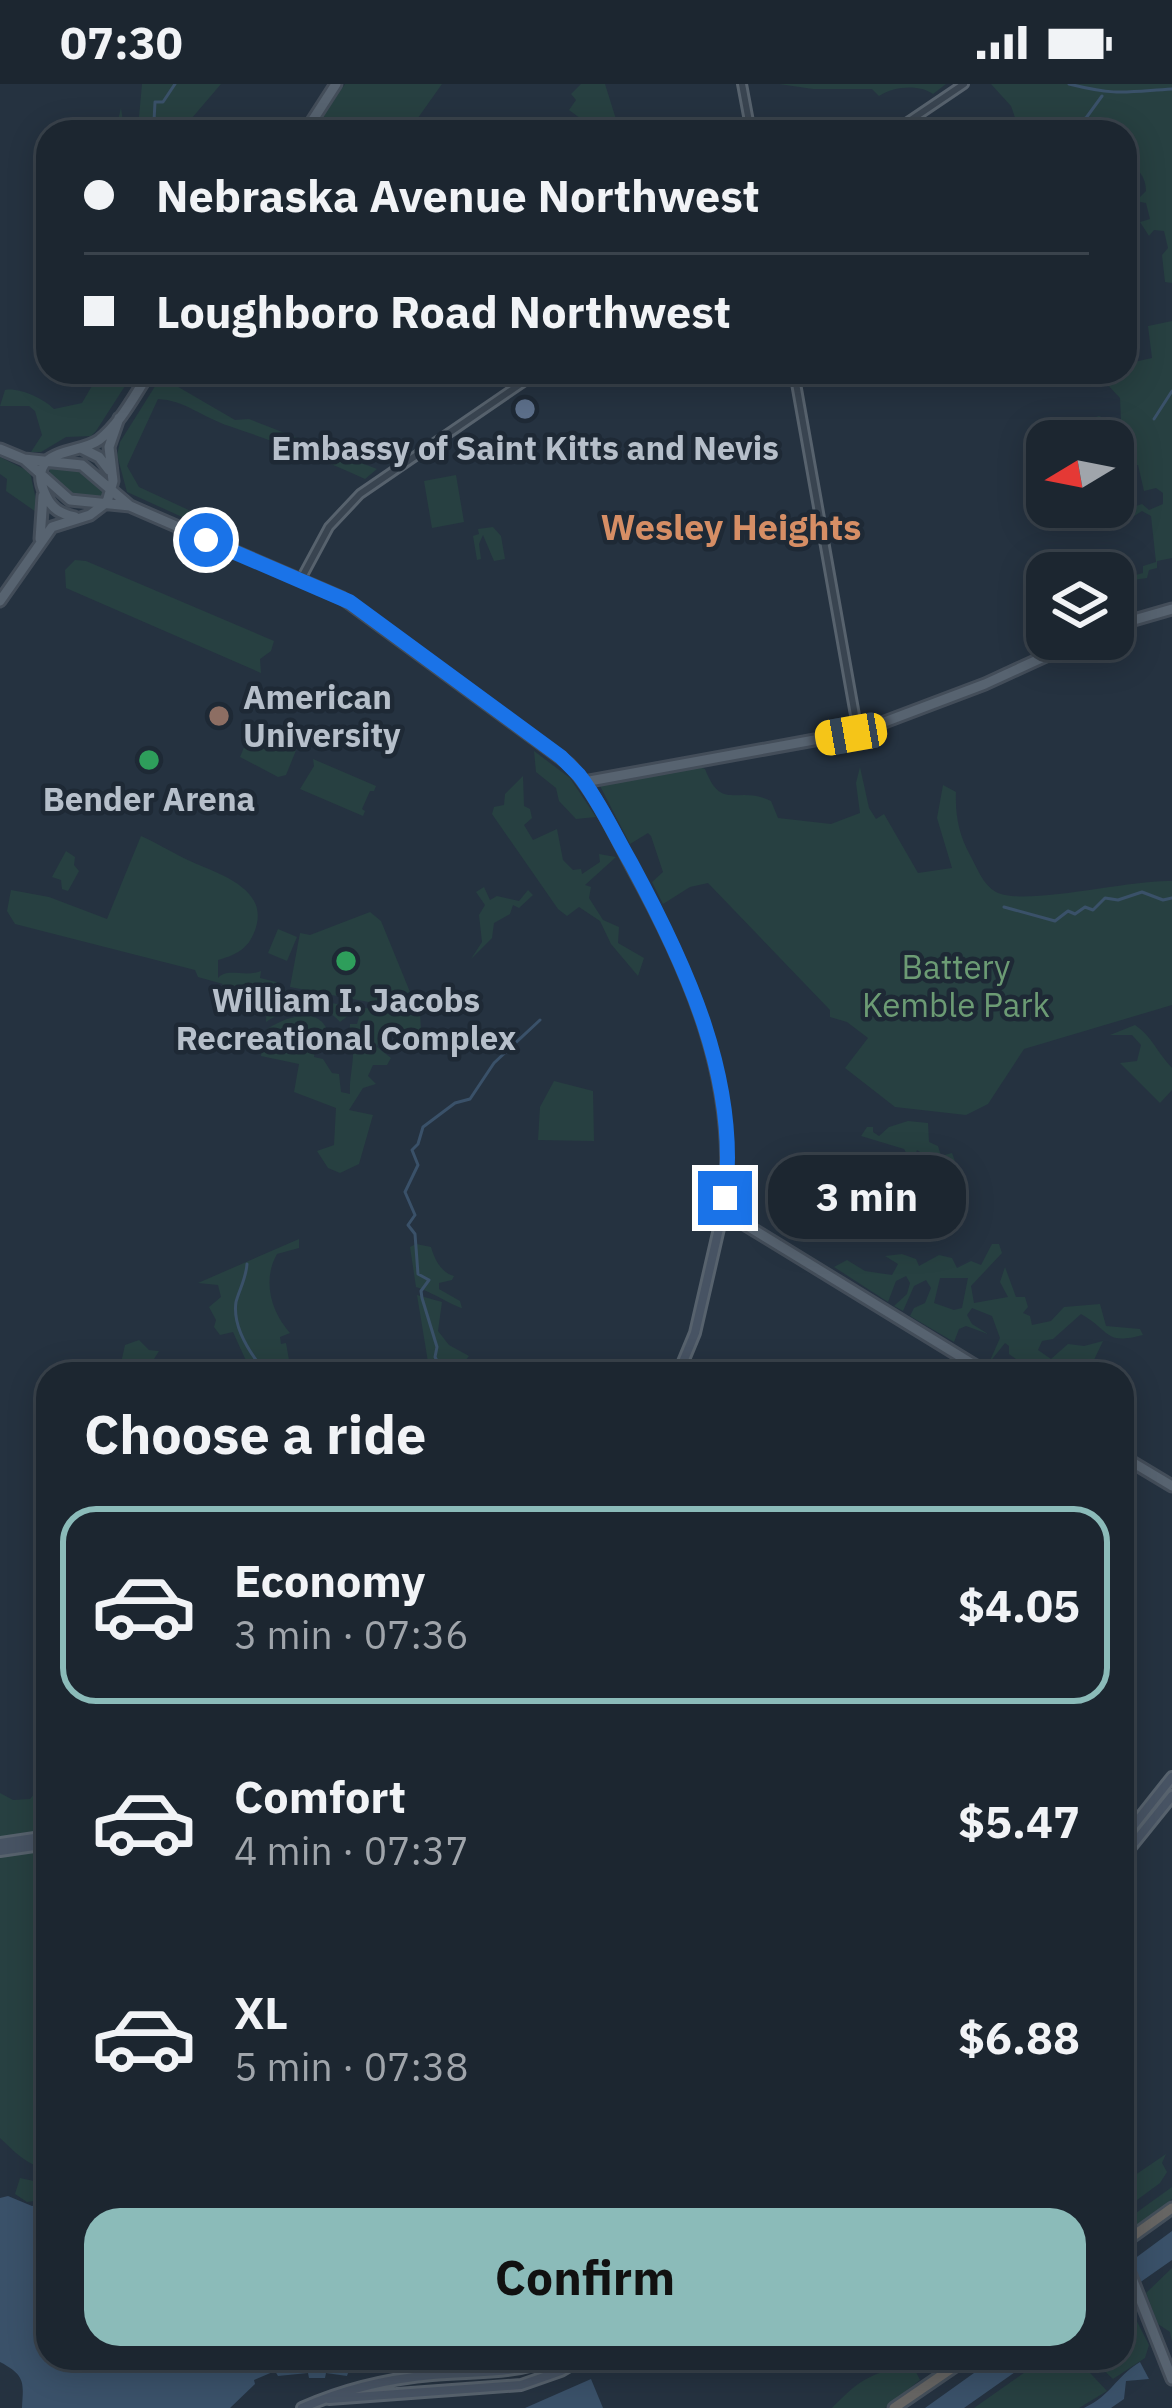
<!DOCTYPE html>
<html lang="en">
<head>
<meta charset="utf-8">
<style>
	:root { --surface:#1c2630; --page:#29323c; --text:#f1f3f6; --muted:#a0a5ab; --line:#3a434c; --accent:#8bbbb9 }
	body { margin:0; font-family:"IBM Plex Sans",sans-serif; background:var(--page); color:var(--text); height:100vh; display:flex; flex-direction:column; font-size:45px; white-space:nowrap }
	* { box-sizing:border-box; margin:0 }
	p { font-size:39px; color:var(--muted) }
	.icon { flex:none; width:66px; height:66px; fill:none; stroke:currentColor; stroke-width:2; stroke-linecap:round; stroke-linejoin:round }
	.map { position:relative; flex:1; overflow:hidden }
	.side { position:absolute; left:36px; top:1278px; width:1098px; height:1008px; display:flex; flex-direction:column; background:var(--surface); border-radius:36px; box-shadow:0 6px 30px #0003,0 0 0 3px var(--line) }
	.side>* { flex:none }
	.hud { position:absolute; left:36px; top:36px; width:1101px; height:264px; border-radius:36px; box-shadow:0 6px 30px #0003,0 0 0 3px var(--line); display:grid; align-content:center; height:264px; padding:0 48px; background:var(--surface) }
	.needle { width:78px; rotate:260deg }
	.buttons { position:absolute; left:1026px; top:336px; display:grid; gap:24px }
	.buttons a { display:grid; place-items:center; width:108px; height:108px; border-radius:24px; background:var(--surface); box-shadow:0 6px 30px #0003,0 0 0 3px var(--line); font-size:60px }
	.end { position:absolute; width:54px; height:54px; margin:-27px; border:15px solid #1a73e8; background:#fff; box-shadow:0 0 0 6px #fff }
	.from { border-radius:50% }
	.bubble { position:absolute; height:84px; border-radius:36px; background:var(--surface); box-shadow:0 6px 30px #0003,0 0 0 3px var(--line); font-size:39px; font-weight:700; line-height:84px; text-align:center }
	.car { position:absolute; width:36px; height:72px; margin:-36px -18px; border-radius:15px; box-shadow:0 0 9px 3px #0007; background:linear-gradient(#f5c518 24%,#345 0 40%,#f5c518 0 76%,#345 0 86%,#f5c518 0) }
	.hud b { display:flex; align-items:center; gap:42px; height:114px; font-size:45px }
	.hud b+b { border-top:3px solid var(--line) }
	.hud i { width:30px; height:30px; background:var(--text) }
	ul { padding:0; list-style:none }
	li { display:flex; align-items:center; gap:36px; height:198px; margin:0 24px 18px; padding:0 24px; border:6px solid transparent; border-radius:36px }
	li div { flex:1 }
	li b { display:block; font-size:45px }
	li em { font-style:normal; font-weight:700 }
	li.current { border-color:var(--accent) }
	li>.icon { width:108px; height:108px; stroke-width:1.5 }
	h2 { padding:0 48px; font-size:54px; line-height:144px }
	.action { display:flex; gap:24px; margin-top:auto; padding:24px 48px }
	.action a { flex:1; height:138px; border-radius:36px; background:var(--accent); color:#111; font-size:48px; font-weight:700; line-height:138px; text-align:center }
	.status { display:flex; justify-content:space-between; align-items:center; height:84px; padding:0 60px; background:var(--surface); direction:ltr }
	.status svg { height:33px; fill:currentColor }
	.map>svg:first-child { display:block }
	.green { fill:#274041; fill-rule:evenodd }
	.water { fill:#3a5169 }
	.lines { fill:none; stroke-linecap:round; stroke-linejoin:round }
	.stream { stroke:#3a5169; stroke-width:3 }
	.tertiary-casing { stroke:#57626d; stroke-width:12 }
	.secondary-casing { stroke:#57626d; stroke-width:14 }
	.primary-casing { stroke:#434d59; stroke-width:15 }
	.trunk-casing { stroke:#444f5a; stroke-width:15 }
	.tertiary { stroke:#394450; stroke-width:6 }
	.secondary { stroke:#475363; stroke-width:8 }
	.primary { stroke:#576370; stroke-width:9 }
	.trunk { stroke:#666563; stroke-width:9 }
	.route { stroke:#1a73e8; stroke-width:15 }
	.service-dot { fill:#5c6f8a; stroke:#1e2935; stroke-width:4.5 }
	.education-dot { fill:#8d6e63; stroke:#1e2935; stroke-width:4.5 }
	.leisure-dot { fill:#2e9e5b; stroke:#1e2935; stroke-width:4.5 }
	.labels { text-anchor:middle; stroke-width:9; stroke-linejoin:round; paint-order:stroke }
	.poi-label { font-size:33px; font-weight:bold; fill:#b6bfca; stroke:#1e2935 }
	.park-label { font-size:33px; fill:#6c9b74; stroke:#1e2935 }
	.neighbourhood-label { font-size:36px; font-weight:bold; fill:#d68e65; stroke:#1e2935 }
</style>
</head>
<body>
<div class="status"><b>07:30</b><svg viewBox="0 0 49 12"><path d="M0 12V9h3v3zM5 12V6h3v6zM10 12V3h3v9zM15 12V0h3v12zM26 1h20v11H26zM47 4h2v5h-2z"/></svg></div>
<div class="map">
<svg width="1172" height="2324" viewBox="0 0 1172 2324">
	<rect width="100%" height="100%" fill="#253240"/>
	<path class="green" d="M142 0H221L180 48H115L121 24 124 44H138Z
		M345 0H442L408 48H312Z
		M581 0H605L620 48H599L569 26 576 16 571 10Z
		M779 0H946L933 10C920 0 893 2 879 12L872 5H813Z
		M991 0H1172V199L1165 198 1162 171 1168 164 1164 147 1154 146 1149 152 1140 138 1150 135 1146 119 1136 117 1146 107C1146 93 1138 83 1125 78V48H1020L1011 22Z
		M1172 237V474L1157 477V484L1149 486 1147 494 1133 496 1132 492 1143 489V482L1156 478 1151 432 1142 427 1131 434 1121 427 1142 420 1149 426 1163 420V409L1156 404 1144 407 1138 381 1113 384V364L1124 355 1122 347 1084 346 1083 338 1099 332 1113 338 1121 336 1120 314 1104 297 1088 295 1077 299 1070 295 1068 288H1125V280L1152 274 1148 242Z
		M100 288H134L96 347 91 352 66 353 41 368H31L42 351 35 327 29 322H0L5 306C18 303 43 314 54 325L82 319Z
		M164 288H172L168 297 235 336 249 335 377 385 365 395C320 374 276 358 229 342 204 334 184 316 158 315L127 382 139 403 208 435 202 442 127 408 117 371 120 358Z
		M0 373 30 388 39 430 6 407 7 395 0 390Z
		M55 381 79 383 105 405 103 414 73 413 49 394 50 384Z
		M456 391 464 438 432 444 424 397Z
		M493 443 501 452 505 475 494 477 483 451 479 460 481 475 477 476 473 452 479 450 478 445Z
		M75 476 86 477 274 557 271 567 260 575 261 589 66 504 65 486Z
		M252 644 297 664 286 691 278 693 240 673Z
		M534 667 570 694 596 733 576 735 559 717 556 704 536 688Z
		M313 675 376 702 374 707H370L362 725 365 727 363 732 300 705 314 682Z
		M696 682 705 685C722 729 736 700 771 717L778 734 831 740 860 729 856 699 860 683 869 724 876 735 884 730 918 789 952 784 937 734 943 701 956 708C955 731 959 751 970 771 977 784 983 801 996 808 1024 823 1131 795 1172 797V921L1024 965 988 1020 966 1031 895 1023 845 984 868 954 847 938 830 933V926L708 799 690 803 663 820 652 798 663 788 651 752 648 749 630 760 598 698Z
		M523 692 524 722 530 725 532 734 524 741 533 756 557 745 563 776 573 786 581 785 582 790 600 778 599 770 616 773 585 801 591 803 589 814 603 836 619 843 618 859 644 874 638 892 611 860 600 837 579 823 567 832 558 825 492 730 494 723 504 721 505 710Z
		M141 752C157 759 173 769 190 777 221 791 274 806 253 851 246 867 232 872 218 876V894C228 883 244 894 261 887L260 894 276 898 295 914 387 927 430 911 435 921 420 929 421 946 380 950 377 963 391 974 387 981H373L368 992 376 1000 363 1004 349 1026 373 1031 359 1080 340 1089 328 1084 317 1067 334 1061 336 1024 294 1008 299 980 261 972 264 947C284 933 322 919 329 952L317 955 314 973 323 975 332 989 339 990 341 1008 350 1010C349 997 353 982 353 969 352 957 349 951 350 940H357L359 933 349 931 340 938C319 914 290 922 266 938L267 912 248 903 234 906 226 924 216 909 223 900 198 893 195 886 15 840 7 827 11 806 49 813 107 835Z
		M66 767 75 773 74 781 79 787 68 807 62 805 61 796 52 793Z
		M484 803 490 816 497 812 519 817 528 806 533 811 519 824 513 821 510 830 494 839 492 854 471 875 482 858 479 831 485 821 476 808Z
		M370 828 381 837 410 908 379 920 290 903 300 849 310 851Z
		M278 845 297 853 287 877 268 869Z
		M1135 941C1151 951 1158 970 1172 984V1006L1160 1019 1120 979 1137 977 1141 961 1132 951H1110Z
		M554 997 593 1007 594 1057 538 1056 540 1023Z
		M908 1037 928 1039 929 1058 938 1062 941 1072 952 1069 959 1088H955L950 1078 937 1079 917 1066 912 1079 904 1065 861 1052 867 1043H873V1048L879 1052 889 1043Z
		M819 1110 841 1118 840 1123 852 1127 842 1133V1144L858 1142 865 1153 828 1148V1135L789 1122 800 1117 813 1123Z
		M299 1155V1164L277 1170C262 1196 271 1228 290 1249L280 1253 281 1260 286 1259 289 1276 300 1290H252L233 1248 220 1251 214 1243 216 1236 209 1223 221 1213 218 1201 198 1199Z
		M416 1160 431 1163C434 1174 441 1189 454 1192L452 1196 439 1199V1205L460 1217 462 1224C455 1223 432 1208 416 1203L410 1163Z
		M992 1160H999L1002 1169 971 1202 974 1219 1008 1213 1000 1198 1005 1183 1016 1213H1025L1028 1223 1023 1229 1030 1232 1032 1241 1051 1237 1064 1223 1100 1220 1106 1242 1140 1245 1143 1251C1104 1261 1112 1248 1081 1230L1053 1255 1042 1257 1038 1266 1051 1275 1068 1260 1084 1262 1103 1257 1094 1276 1097 1281 1089 1290 1041 1289 1038 1282 1027 1283 1009 1270V1262L1005 1259 989 1279 1000 1254 992 1232 972 1224 967 1231 972 1240 988 1250 966 1242 959 1245 954 1258 910 1232 914 1224 925 1219 931 1204 926 1196 914 1202 903 1227 894 1222 907 1210 910 1199 906 1192 896 1197 888 1218 834 1183 847 1176 865 1187 892 1191 898 1180 885 1172 902 1170 916 1175 919 1182 939 1171 952 1174 957 1184 971 1177 981 1181ZM968 1194 962 1224 954 1226 934 1219 940 1194Z
		M417 1211 442 1218 438 1247 449 1261 469 1272 455 1290H430Z
		M139 1256 149 1266 159 1267 154 1275 165 1290H131L132 1286 121 1279 125 1261Z
		M39 1681 48 1686V1746L0 1753V1709L13 1716 30 1715 40 1703Z
		M48 1766V2084C28 2083 14 2067 0 2054V1772Z
		M1166 2070 1162 2079 1167 2088 1160 2099 1122 2127V2100Z
		M20 2094 48 2100V2115L27 2118 15 2110Z
		M1172 2103V2115L1122 2154V2139Z
		M1172 2184V2258L1170 2248 1158 2240 1146 2209Z
		M1126 2216 1149 2261 1145 2274 1113 2295 1091 2274H1122V2219Z
		M885 2274H909L920 2296 885 2324H832C849 2307 860 2295 883 2288Z
		M1045 2274H1076L1107 2307 1079 2324H974Z"/>
	<path class="water" d="M8 2112 32 2122 48 2117V2274H353L347 2292 326 2289 325 2294H309L308 2289 278 2292 275 2287 254 2296 255 2300 230 2324H22C23 2300 27 2292 0 2278V2114Z
		M1172 2147V2176L1122 2211V2184Z
		M995 2274H1035L964 2324H925Z
		M1140 2278 1149 2295 1126 2297 1124 2315 1111 2324H1084C1113 2310 1114 2294 1140 2278Z
		M591 2295 603 2324H525Z"/>
	<g class="lines">
		<path class="stream" d="M1069 0C1117 12 1125 8 1172 5
			M1035 40 1050 45 1086 34 1102 12
			M144 48 154 37 155 18H163L175 0
			M1154 335 1172 307
			M1004 823 1055 837 1068 827 1075 830 1085 823 1093 826 1105 814 1118 816 1142 808 1163 816 1172 814
			M247 1180C246 1195 239 1206 236 1218 232 1244 251 1271 267 1290
			M444 1290 435 1273 437 1263 422 1214 421 1207 429 1196 418 1190 415 1150 408 1141 415 1131 405 1108 418 1081 412 1066 418 1060 423 1043 455 1019 470 1015 494 979 540 936"/>
		<defs>
			<path id="tertiary" d="M742 0 751 48
				M893 48 964 0
				M794 288 858 648
				M301 495 329 443 360 410 538 288"/>
			<path id="secondary" d="M678 1290 695 1249 723 1127
				M1122 1756 1172 1693
				M0 1759 48 1752
				M0 1767 48 1760
				M1122 1774 1172 1712
				M329 2315 521 2301 561 2287 583 2274
				M302 2324C342 2306 388 2295 432 2291 474 2287 514 2291 554 2274"/>
			<path id="primary" d="M305 48 336 0
				M81 364 99 373 109 386
				M0 365 24 375 82 381 130 422
				M24 375 70 416 130 422 342 514 569 680C596 710 613 747 632 783 690 888 741 1004 723 1127L989 1290
				M75 433C61 430 52 425 46 412 23 363 79 371 99 356 121 339 135 310 150 288
				M40 455 43 412
				M0 517 52 443 90 431 107 418 113 397 109 363 119 334
				M1113 542 1172 525
				M584 698 858 648 985 600 1083 555
				M1122 1372 1172 1402
				M1122 2169 1172 2295"/>
			<path id="trunk" d="M1122 2160 1172 2124
				M894 2324 967 2274"/>
		</defs>
		<use href="#tertiary" class="tertiary-casing"/>
		<use href="#secondary" class="secondary-casing"/>
		<use href="#primary" class="primary-casing"/>
		<use href="#trunk" class="trunk-casing"/>
		<use href="#tertiary" class="tertiary"/>
		<use href="#secondary" class="secondary"/>
		<use href="#primary" class="primary"/>
		<use href="#trunk" class="trunk"/>
	</g>
	<g class="lines">
		<path class="route" d="M206 456 350 518 561 673 579 691C600 718 614 750 631 779 686 881 740 996 725 1114"/>
	</g>
	<circle class="service-dot" cx="525" cy="325" r="12"/>
	<circle class="education-dot" cx="219" cy="632" r="12"/>
	<g class="leisure-dot">
		<circle cx="149" cy="676" r="12"/>
		<circle cx="346" cy="877" r="12"/>
	</g>
	<g class="labels">
		<g class="poi-label">
			<text x="525" y="376">Embassy of Saint Kitts and Nevis</text>
			<text x="243" y="625" text-anchor="start">American<tspan x="243" dy="38">University</tspan></text>
			<text x="149" y="727">Bender Arena</text>
			<text x="346" y="928">William I. Jacobs<tspan x="346" dy="38">Recreational Complex</tspan></text>
		</g>
		<g class="park-label">
			<text x="956" y="895">Battery<tspan x="956" dy="38">Kemble Park</tspan></text>
		</g>
		<g class="neighbourhood-label">
			<text x="731" y="456">Wesley Heights</text>
		</g>
	</g>
</svg>
<div class="buttons">
<a><svg class="needle" viewBox="-14 -14 28 28"><path d="M0-13l5 13h-10z" fill="#e53935"/><path d="M0 13l5-13h-10z" fill="#a0a5ab"/></svg></a>
<a><svg class="icon" aria-label="layers" viewBox="0 0 24 24"><path d="M12 4l9 5-9 5-9-5zM3 14l9 5 9-5"/></svg></a>
</div>
<i class="end from" style="left:206px;top:456px"></i>
<i class="end" style="left:725px;top:1114px"></i>
<div class="bubble" style="left:768px;top:1071px;width:198px">3 min</div>
<i class="car" style="left:851px;top:650px;rotate:260deg"></i>
<div class="hud">
<b><i class="from"></i>Nebraska Avenue Northwest</b>
<b><i></i>Loughboro Road Northwest</b>
</div>
<section class="side">
<h2>Choose a ride</h2>
<ul>
<li class="current"><svg class="icon" aria-label="car" viewBox="0 0 24 24"><path d="M5 17H2v-5l4-1 3-4h7l3 4 3 1v5h-3M9 17h6M6 11h13"/><circle cx="7" cy="17" r="2"/><circle cx="17" cy="17" r="2"/></svg><div><b>Economy</b><p>3 min · 07:36</p></div><em>$4.05</em></li>
<li><svg class="icon" aria-label="car" viewBox="0 0 24 24"><path d="M5 17H2v-5l4-1 3-4h7l3 4 3 1v5h-3M9 17h6M6 11h13"/><circle cx="7" cy="17" r="2"/><circle cx="17" cy="17" r="2"/></svg><div><b>Comfort</b><p>4 min · 07:37</p></div><em>$5.47</em></li>
<li><svg class="icon" aria-label="car" viewBox="0 0 24 24"><path d="M5 17H2v-5l4-1 3-4h7l3 4 3 1v5h-3M9 17h6M6 11h13"/><circle cx="7" cy="17" r="2"/><circle cx="17" cy="17" r="2"/></svg><div><b>XL</b><p>5 min · 07:38</p></div><em>$6.88</em></li>
</ul>
<div class="action"><a>Confirm</a></div>
</section>
</div>
</body>
</html>
